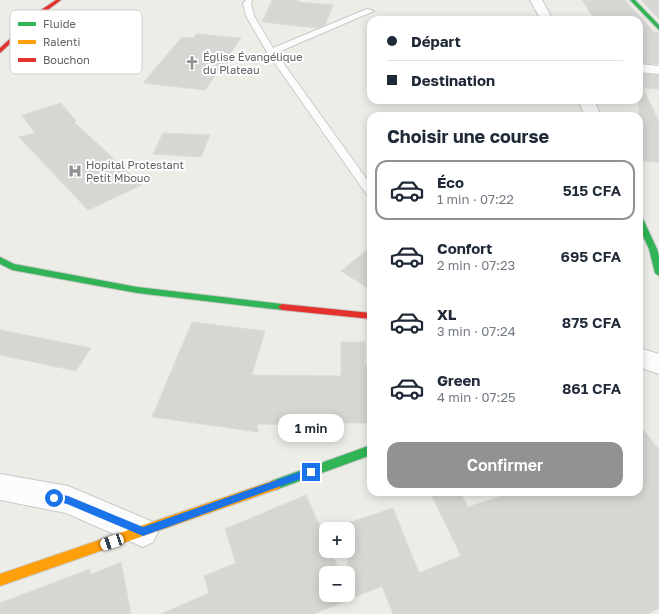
<!DOCTYPE html>
<html lang="fr">
<head>
<meta charset="utf-8">
<style>
	:root { --surface:#fff; --page:#f6f6f7; --text:#1f2937; --muted:#747a83; --line:#e0e1e3; --accent:#909294 }
	body { margin:0; font-family:"Golos Text",sans-serif; background:var(--page); color:var(--text); height:100vh; display:flex; flex-direction:column; font-size:15px; white-space:nowrap }
	* { box-sizing:border-box; margin:0 }
	p { font-size:13px; color:var(--muted) }
	.icon { flex:none; width:22px; height:22px; fill:none; stroke:currentColor; stroke-width:2; stroke-linecap:round; stroke-linejoin:round }
	.map { position:relative; flex:1; overflow:hidden }
	.details { position:absolute; left:367px; top:112px; width:276px; height:384px; display:flex; flex-direction:column; background:var(--surface); border-radius:12px; box-shadow:0 2px 10px #0003 }
	.details>* { flex:none }
	.banner { position:absolute; left:367px; top:16px; width:276px; height:88px; border-radius:12px; box-shadow:0 2px 10px #0003; display:grid; align-content:center; height:88px; padding:0 20px; background:var(--surface) }
	.buttons { position:absolute; left:319px; top:522px; display:grid; gap:8px }
	.buttons a { display:grid; place-items:center; width:36px; height:36px; border-radius:8px; background:var(--surface); box-shadow:0 2px 10px #0003; font-size:20px }
	.end { position:absolute; width:18px; height:18px; margin:-9px; border:5px solid #1a73e8; background:#fff; box-shadow:0 0 0 2px #fff }
	.from { border-radius:50% }
	.bubble { position:absolute; height:28px; border-radius:12px; background:var(--surface); box-shadow:0 2px 10px #0003; font-size:13px; font-weight:600; line-height:28px; text-align:center }
	.car { position:absolute; width:12px; height:24px; margin:-12px -6px; border-radius:5px; box-shadow:0 0 3px 1px #0007; background:linear-gradient(#fff 24%,#345 0 40%,#fff 0 76%,#345 0 86%,#fff 0) }
	.banner b { display:flex; align-items:center; gap:14px; height:38px; font-size:15px }
	.banner b+b { border-top:1px solid var(--line) }
	.banner i { width:10px; height:10px; background:var(--text) }
	ul { padding:0; list-style:none }
	li { display:flex; align-items:center; gap:12px; height:60px; margin:0 8px 6px; padding:0 12px; border:2px solid transparent; border-radius:12px }
	li div { flex:1 }
	li b { display:block; font-size:15px }
	li em { font-style:normal; font-weight:600 }
	li.current { border-color:var(--accent) }
	li>.icon { width:36px; height:36px; stroke-width:1.5 }
	h2 { padding:0 20px; font-size:18px; line-height:48px }
	.primary-button { display:flex; gap:8px; margin-top:auto; padding:8px 20px }
	.primary-button a { flex:1; height:46px; border-radius:12px; background:var(--accent); color:#fff; font-size:16px; font-weight:600; line-height:46px; text-align:center }
	.map>svg:first-child { display:block }
	.building { fill:#d7d6d3; stroke:#dcdbd7 }
	.lines { fill:none; stroke-linecap:round; stroke-linejoin:round }
	.lane-casing { stroke:#c9c9c9; stroke-width:2 }
	.street-casing { stroke:#c9c9c9; stroke-width:2 }
	.fast-casing { stroke:#c9c9c9; stroke-width:2 }
	.slow-casing { stroke:#c9c9c9; stroke-width:2 }
	.jam-casing { stroke:#c9c9c9; stroke-width:2 }
	.lane { fill:#fcfcfc; fill-rule:evenodd }
	.street { fill:#fcfcfc; fill-rule:evenodd }
	.fast { fill:#30b455; fill-rule:evenodd }
	.slow { fill:#ff9f0a; fill-rule:evenodd }
	.jam { fill:#e5322d; fill-rule:evenodd }
	.route { fill:#1a73e8 }
	.labels { text-anchor:middle; stroke-width:4; stroke-linejoin:round; paint-order:stroke }
	.far-poi-label { font-size:11px; fill:#5e6166; stroke:#fff; text-anchor:start }
	.key { fill:#fff; stroke:#cfd0d1; stroke-width:1 }
	.key-label { font-size:11px; fill:#5e6166 }
</style>
</head>
<body>
<div class="map">
<svg width="659" height="614" viewBox="0 0 659 614">
	<rect width="100%" height="100%" fill="#edede8"/>
	<path class="building" d="M272 0H299L298 2 333 5 325 25 317 28 262 22Z
		M582 0H625L654 32 659 33V64L639 63V20H595Z
		M641 0H659V19Z
		M197 34 241 38 205 90 143 83 182 37 193 38Z
		M639 74 659 75V89L643 88 659 122V162L639 161Z
		M61 103 76 121 74 122 142 185 88 210 19 137 35 133 22 115Z
		M163 133 210 135 201 157 153 154Z
		M371 247V290L341 271Z
		M192 322 265 331 252 375 341 376V342H365V365H371V423H332V425L257 424 258 432 152 417Z
		M0 330 91 348 76 371 0 355Z
		M639 424 659 450V608L648 614H393L382 586 314 614H161L209 593 204 576 236 563 225 529 306 495 326 540V551H331L340 573H326V595H348V523L393 508 419 573 461 556 430 492H460L468 507 514 492H639Z
		M121 562 131 614H0V603L90 569V575Z"/>
	<g class="lines">
		<defs>
			<path id="lane" d="M246 0H252L251 3 254 16 273 48 367 9 374 11 276 53 371 185V196L367 195 267 52 246 16 243 3Z"/>
			<path id="street" d="M530 0H542L553 20H541Z
				M639 64 659 66V74L639 72Z
				M578 100H594L601 116H585Z
				M639 348 659 354V374L639 367Z
				M0 474 68 486 153 522 158 532 153 542 143 547 66 513 0 500Z"/>
			<path id="fast" d="M630 0H635L659 25V30Z
				M639 216 643 219 657 249 659 256V276L655 273 649 249 639 227Z
				M0 257 14 264 137 287 282 304 286 307 282 310 137 293 12 270 0 264Z
				M371 445V455L275 490 271 489 269 485 271 481Z"/>
			<path id="slow" d="M275 480 279 481 281 485 279 489 275 490 0 586V574Z"/>
			<path id="jam" d="M56 0H61L45 12 0 53V48L41 10Z
				M282 304 371 313V319L282 310 278 307Z"/>
		</defs>
		<use href="#lane" class="lane-casing"/>
		<use href="#street" class="street-casing"/>
		<use href="#fast" class="fast-casing"/>
		<use href="#slow" class="slow-casing"/>
		<use href="#jam" class="jam-casing"/>
		<use href="#lane" class="lane"/>
		<use href="#street" class="street"/>
		<use href="#fast" class="fast"/>
		<use href="#slow" class="slow"/>
		<use href="#jam" class="jam"/>
	</g>
	<path class="route" d="M311 468 315 472 314 474 143 536 67 504 51 500 50 498 54 493 68 496 143 527Z"/>
	<defs>
		<symbol id="church-bare" viewBox="-9 -9 18 18"><path d="M-1.2-6h2.4v3.5h3.3v2.4h-3.3V6h-2.4V-.1h-3.3v-2.4h3.3Z" fill="#909294" stroke="#fff" stroke-width="2.5" paint-order="stroke"/></symbol>
		<symbol id="hospital-bare" viewBox="-9 -9 18 18"><path d="M-5-5h3v3.5h4V-5h3V5h-3V1.5h-4V5h-3Z" fill="#909294" stroke="#fff" stroke-width="2.5" paint-order="stroke"/></symbol>
	</defs>
	<g fill-rule="evenodd">
		<use href="#church-bare" x="182" y="53" width="20" height="20"/>
		<use href="#hospital-bare" x="65" y="161" width="20" height="20"/>
	</g>
	<g class="labels">
		<g class="far-poi-label">
			<text x="203" y="61">Église Évangélique<tspan x="203" dy="13">du Plateau</tspan></text>
			<text x="86" y="169">Hopital Protestant<tspan x="86" dy="13">Petit Mbouo</tspan></text>
		</g>
	</g>
	<rect x="10" y="10" width="132" height="64" rx="6" class="key"/>
	<rect x="18" y="22" width="18" height="4" fill="#30b455"/>
	<rect x="18" y="40" width="18" height="4" fill="#ff9f0a"/>
	<rect x="18" y="58" width="18" height="4" fill="#e5322d"/>
	<g class="key-label">
		<text x="43" y="28">Fluide</text>
		<text x="43" y="46">Ralenti</text>
		<text x="43" y="64">Bouchon</text>
	</g>
</svg>
<div class="buttons">
<a>+</a>
<a>−</a>
</div>
<i class="end from" style="left:54px;top:498px"></i>
<i class="end" style="left:311px;top:472px"></i>
<div class="bubble" style="left:278px;top:414px;width:66px">1 min</div>
<i class="car" style="left:112px;top:542px;rotate:251deg"></i>
<div class="banner">
<b><i class="from"></i>Départ</b>
<b><i></i>Destination</b>
</div>
<section class="details">
<h2>Choisir une course</h2>
<ul>
<li class="current"><svg class="icon" aria-label="car" viewBox="0 0 24 24"><path d="M5 17H2v-5l4-1 3-4h7l3 4 3 1v5h-3M9 17h6M6 11h13"/><circle cx="7" cy="17" r="2"/><circle cx="17" cy="17" r="2"/></svg><div><b>Éco</b><p>1 min · 07:22</p></div><em>515 CFA</em></li>
<li><svg class="icon" aria-label="car" viewBox="0 0 24 24"><path d="M5 17H2v-5l4-1 3-4h7l3 4 3 1v5h-3M9 17h6M6 11h13"/><circle cx="7" cy="17" r="2"/><circle cx="17" cy="17" r="2"/></svg><div><b>Confort</b><p>2 min · 07:23</p></div><em>695 CFA</em></li>
<li><svg class="icon" aria-label="car" viewBox="0 0 24 24"><path d="M5 17H2v-5l4-1 3-4h7l3 4 3 1v5h-3M9 17h6M6 11h13"/><circle cx="7" cy="17" r="2"/><circle cx="17" cy="17" r="2"/></svg><div><b>XL</b><p>3 min · 07:24</p></div><em>875 CFA</em></li>
<li><svg class="icon" aria-label="car" viewBox="0 0 24 24"><path d="M5 17H2v-5l4-1 3-4h7l3 4 3 1v5h-3M9 17h6M6 11h13"/><circle cx="7" cy="17" r="2"/><circle cx="17" cy="17" r="2"/></svg><div><b>Green</b><p>4 min · 07:25</p></div><em>861 CFA</em></li>
</ul>
<div class="primary-button"><a>Confirmer</a></div>
</section>
</div>
</body>
</html>
